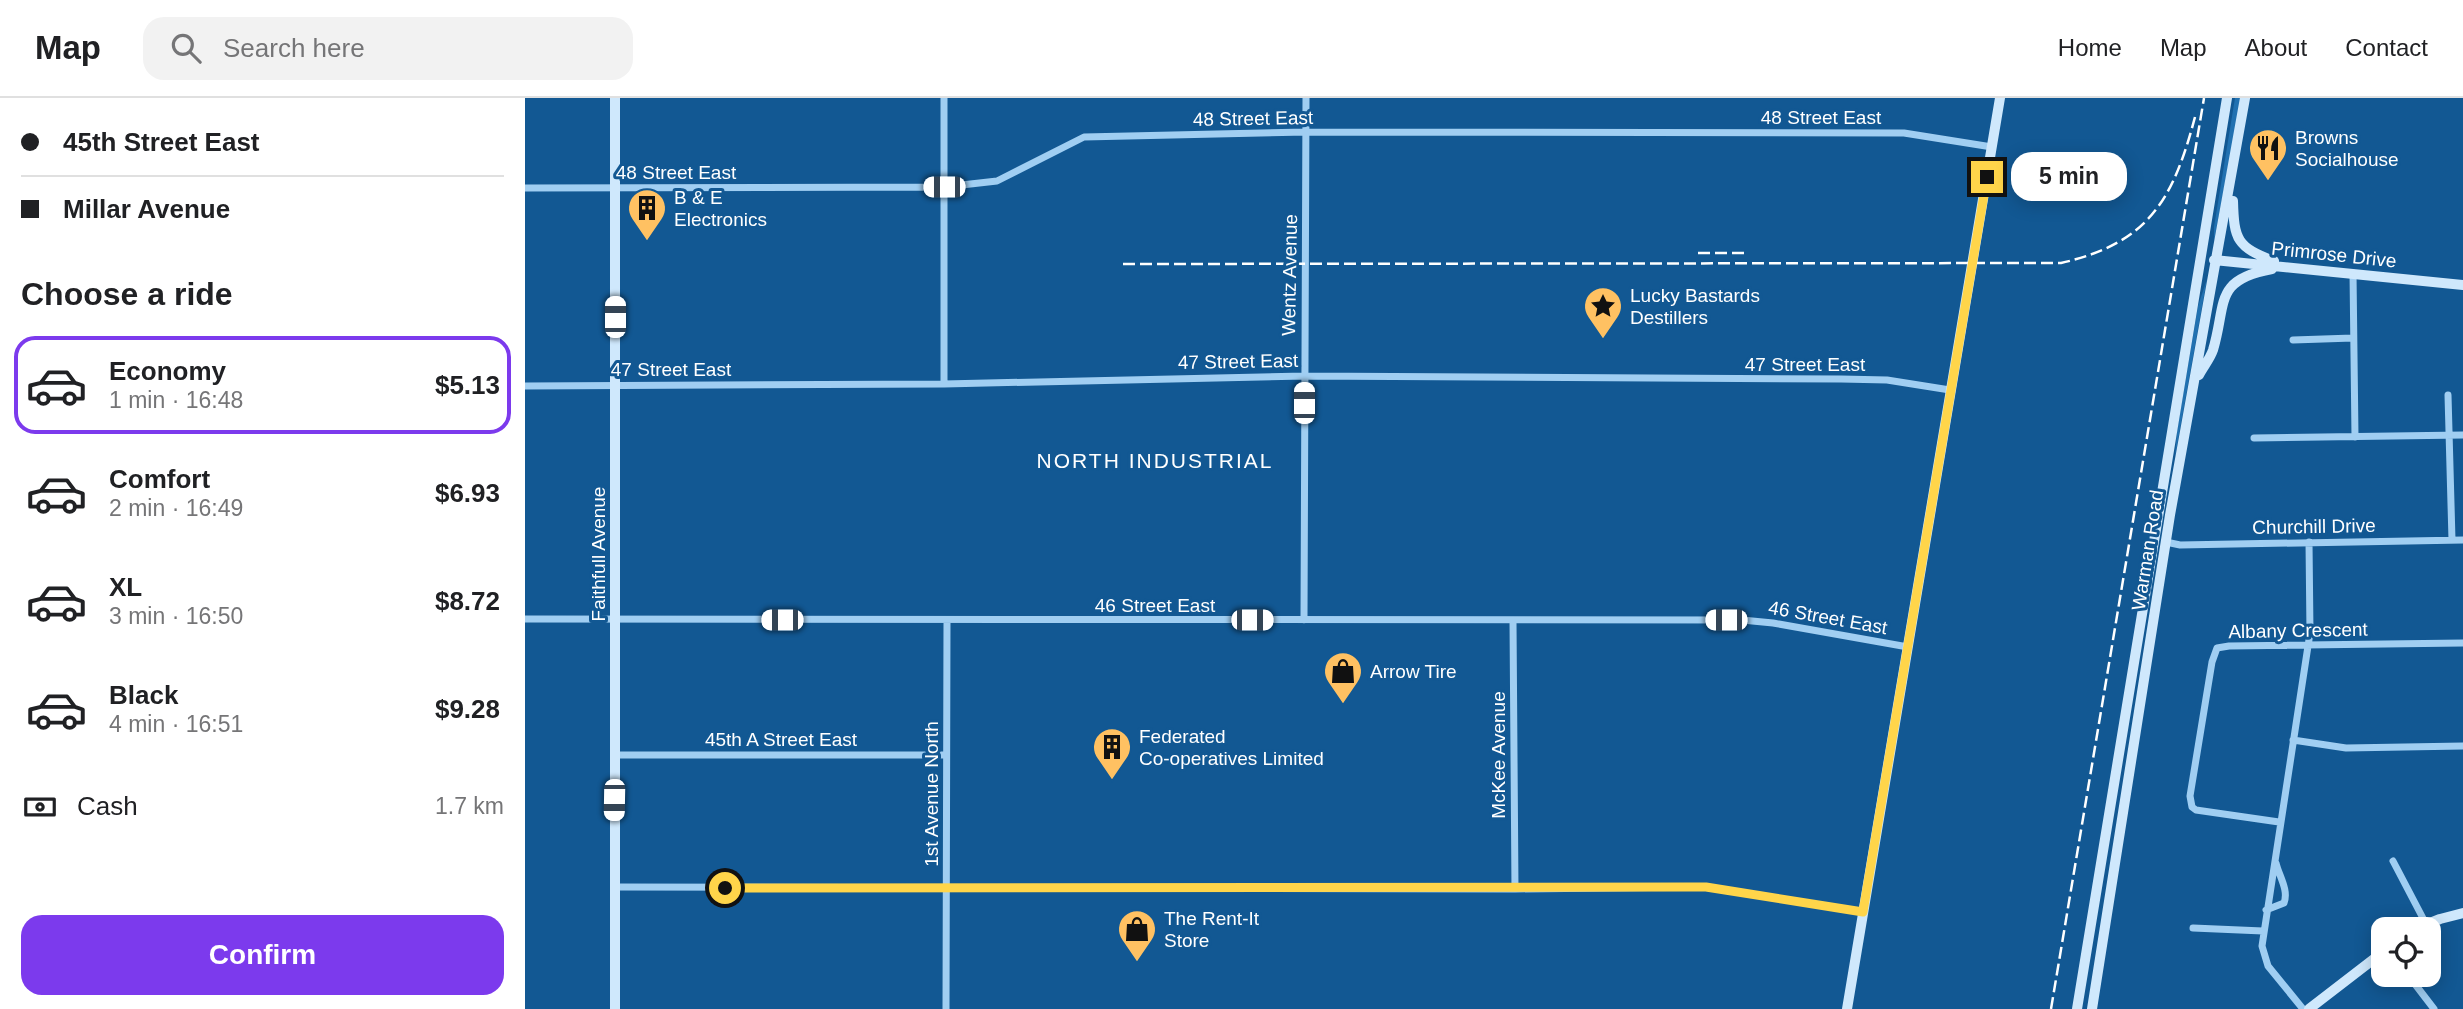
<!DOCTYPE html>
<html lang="en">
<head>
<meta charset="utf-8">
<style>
	:root { --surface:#fff; --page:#f2f2f2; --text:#202124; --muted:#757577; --line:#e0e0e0; --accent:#7c3aed }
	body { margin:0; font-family:Helvetica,sans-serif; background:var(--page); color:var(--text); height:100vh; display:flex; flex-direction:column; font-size:26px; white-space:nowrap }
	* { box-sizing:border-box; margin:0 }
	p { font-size:23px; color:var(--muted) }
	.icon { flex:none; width:38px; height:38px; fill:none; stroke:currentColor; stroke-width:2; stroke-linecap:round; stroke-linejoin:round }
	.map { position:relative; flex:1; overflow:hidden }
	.side { display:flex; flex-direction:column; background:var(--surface); width:525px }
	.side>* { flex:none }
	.banner { display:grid; align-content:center; height:154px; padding:0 21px; background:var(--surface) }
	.fabs { position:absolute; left:1846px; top:819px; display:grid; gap:14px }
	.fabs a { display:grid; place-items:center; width:70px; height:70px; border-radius:14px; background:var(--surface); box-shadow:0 4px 18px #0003; font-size:35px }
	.end { position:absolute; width:32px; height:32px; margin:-16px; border:9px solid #ffd54a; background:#111; box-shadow:0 0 0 4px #111 }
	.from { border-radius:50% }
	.bubble { position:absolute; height:49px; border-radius:21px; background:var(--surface); box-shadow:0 4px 18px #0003; font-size:23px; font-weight:700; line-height:49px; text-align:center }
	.car { position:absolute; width:21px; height:42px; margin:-21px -10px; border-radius:9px; box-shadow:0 0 5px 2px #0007; background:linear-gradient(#fff 24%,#345 0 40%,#fff 0 76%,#345 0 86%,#fff 0) }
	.banner b { display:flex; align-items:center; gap:24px; height:66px; font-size:26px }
	.banner b+b { border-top:2px solid var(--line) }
	.banner i { width:18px; height:18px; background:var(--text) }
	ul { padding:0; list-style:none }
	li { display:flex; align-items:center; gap:21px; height:98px; margin:0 14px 10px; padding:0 7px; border:4px solid transparent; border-radius:21px }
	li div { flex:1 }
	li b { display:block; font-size:26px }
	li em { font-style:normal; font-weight:700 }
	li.current { border-color:var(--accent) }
	li>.icon { width:63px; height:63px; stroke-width:1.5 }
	h2 { padding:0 21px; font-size:32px; line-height:84px }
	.pay { display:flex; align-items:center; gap:18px; height:77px; padding:0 21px; font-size:26px }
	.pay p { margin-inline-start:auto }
	.action { display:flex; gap:14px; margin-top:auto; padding:14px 21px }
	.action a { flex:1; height:80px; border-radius:21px; background:var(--accent); color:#fff; font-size:28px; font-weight:700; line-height:80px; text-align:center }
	header { display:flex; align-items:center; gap:42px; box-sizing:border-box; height:98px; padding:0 35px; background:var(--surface); border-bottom:2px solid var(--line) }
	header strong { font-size:33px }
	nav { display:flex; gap:38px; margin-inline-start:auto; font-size:24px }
	.search { width:490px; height:63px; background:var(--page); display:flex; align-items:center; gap:18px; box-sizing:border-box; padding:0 24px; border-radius:21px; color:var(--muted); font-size:26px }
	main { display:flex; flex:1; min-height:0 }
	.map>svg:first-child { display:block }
	.green { fill:#2171b1 }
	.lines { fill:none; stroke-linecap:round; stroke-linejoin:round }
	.street { stroke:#a0cef2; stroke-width:7 }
	.secondary { stroke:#cfe8fc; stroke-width:10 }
	.rail { stroke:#fff; stroke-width:2.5; stroke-dasharray:12 5; stroke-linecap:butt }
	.route { stroke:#ffd54a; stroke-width:9 }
	.labels { text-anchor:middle; stroke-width:6; stroke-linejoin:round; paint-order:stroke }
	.street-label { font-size:19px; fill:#fff; stroke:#125893 }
	.poi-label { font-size:19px; fill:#fff; stroke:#125893; text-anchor:start }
	.neighbourhood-label { font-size:21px; letter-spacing:2px; fill:#fff; stroke:#125893 }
</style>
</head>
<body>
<header>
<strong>Map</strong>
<div class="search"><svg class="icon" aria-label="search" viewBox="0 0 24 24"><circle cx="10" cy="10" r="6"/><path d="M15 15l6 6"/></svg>Search here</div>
<nav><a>Home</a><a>Map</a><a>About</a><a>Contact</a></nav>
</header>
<main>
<section class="side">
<div class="banner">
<b><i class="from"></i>45th Street East</b>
<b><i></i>Millar Avenue</b>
</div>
<h2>Choose a ride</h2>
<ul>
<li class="current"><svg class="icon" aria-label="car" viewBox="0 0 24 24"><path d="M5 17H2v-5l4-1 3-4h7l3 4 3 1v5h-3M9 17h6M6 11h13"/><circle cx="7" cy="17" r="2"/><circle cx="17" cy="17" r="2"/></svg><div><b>Economy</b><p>1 min · 16:48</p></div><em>$5.13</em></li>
<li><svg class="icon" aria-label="car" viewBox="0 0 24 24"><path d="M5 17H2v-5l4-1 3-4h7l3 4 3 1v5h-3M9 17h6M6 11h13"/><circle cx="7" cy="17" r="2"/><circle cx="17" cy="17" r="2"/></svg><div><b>Comfort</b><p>2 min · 16:49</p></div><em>$6.93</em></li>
<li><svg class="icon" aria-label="car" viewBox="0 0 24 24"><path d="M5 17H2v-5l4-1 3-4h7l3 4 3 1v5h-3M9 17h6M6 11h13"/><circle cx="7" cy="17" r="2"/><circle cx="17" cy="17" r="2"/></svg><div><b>XL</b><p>3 min · 16:50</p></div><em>$8.72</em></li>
<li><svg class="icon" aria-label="car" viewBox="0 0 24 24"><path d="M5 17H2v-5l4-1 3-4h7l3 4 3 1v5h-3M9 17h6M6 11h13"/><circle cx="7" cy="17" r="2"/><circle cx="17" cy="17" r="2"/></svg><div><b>Black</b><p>4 min · 16:51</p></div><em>$9.28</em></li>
</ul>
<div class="pay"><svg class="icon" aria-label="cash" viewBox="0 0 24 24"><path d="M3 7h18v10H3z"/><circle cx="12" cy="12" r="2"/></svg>Cash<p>1.7 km</p></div>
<div class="action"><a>Confirm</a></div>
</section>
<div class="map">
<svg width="1938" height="911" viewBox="0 0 1938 911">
	<rect width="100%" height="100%" fill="#125893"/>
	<path class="green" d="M1710 0H1716L1689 143V129Z
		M1682 181 1650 359 1652 333 1673 208Z"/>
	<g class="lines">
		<path class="street" d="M0 90 419 89 472 83 559 39 781 34 1379 35 1467 49
			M1828 175 1830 339
			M1768 242 1828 240
			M419 286V0
			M0 288 419 286 779 278 1316 281 1362 282 1425 292
			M1923 297 1927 442
			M1729 340 1938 337
			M1641 444 1655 447 1938 442
			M0 521 1217 522 1248 525 1383 549
			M779 522 781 0
			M988 523 990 791
			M1768 642 1821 650 1938 648
			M90 657H421
			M1754 724 1671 712 1667 709 1665 698 1687 564 1692 550 1704 548 1938 545
			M1868 763 1901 826
			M90 789 990 791 1164 789H1181L1338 814
			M1741 812 1759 805C1764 792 1754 778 1751 765
			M1668 830 1738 833
			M1883 877 1909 911
			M421 911 422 523
			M1778 911 1743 868 1737 848 1785 535 1784 444"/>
		<path class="secondary" d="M1708 103C1709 142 1712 149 1749 163
			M1689 162 1938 187
			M1674 277C1678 269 1685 261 1688 252 1702 205 1688 182 1747 171
			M1890 831 1915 821 1938 815
			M90 911V0
			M1322 911 1475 0
			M1552 911 1702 0
			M1567 911 1645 417 1720 0
			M1784 911 1858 854"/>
		<path class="rail" d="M1173 155H1222
			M598 166 1536 165C1624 145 1648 102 1670 19
			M1526 911 1679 0"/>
	</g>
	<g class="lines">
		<path class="route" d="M200 790 1164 789H1181L1338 814 1462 79"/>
	</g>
	<defs>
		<symbol id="restaurant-pin" viewBox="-11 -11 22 30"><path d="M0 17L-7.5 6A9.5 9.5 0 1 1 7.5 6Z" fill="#ffc162" stroke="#125893"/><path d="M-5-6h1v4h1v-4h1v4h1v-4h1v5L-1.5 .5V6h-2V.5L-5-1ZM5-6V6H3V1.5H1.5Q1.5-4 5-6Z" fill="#111"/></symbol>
		<symbol id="building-pin" viewBox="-11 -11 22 30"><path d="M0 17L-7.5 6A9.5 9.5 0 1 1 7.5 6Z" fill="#ffc162" stroke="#125893"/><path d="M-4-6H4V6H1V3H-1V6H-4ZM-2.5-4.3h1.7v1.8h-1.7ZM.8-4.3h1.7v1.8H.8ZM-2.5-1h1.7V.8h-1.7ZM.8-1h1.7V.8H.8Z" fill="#111"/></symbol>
		<symbol id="sight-pin" viewBox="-11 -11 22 30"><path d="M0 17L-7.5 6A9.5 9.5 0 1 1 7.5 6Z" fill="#ffc162" stroke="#125893"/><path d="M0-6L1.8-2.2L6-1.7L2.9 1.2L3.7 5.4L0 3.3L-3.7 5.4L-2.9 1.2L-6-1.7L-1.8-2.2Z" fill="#111"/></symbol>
		<symbol id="shop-pin" viewBox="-11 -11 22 30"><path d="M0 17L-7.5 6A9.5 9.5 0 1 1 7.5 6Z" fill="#ffc162" stroke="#125893"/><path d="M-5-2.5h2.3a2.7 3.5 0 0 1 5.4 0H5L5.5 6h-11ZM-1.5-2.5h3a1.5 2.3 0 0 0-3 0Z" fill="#111"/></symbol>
	</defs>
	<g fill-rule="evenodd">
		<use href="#restaurant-pin" x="1721" y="28" width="44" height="60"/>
		<use href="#building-pin" x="100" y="88" width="44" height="60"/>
		<use href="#sight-pin" x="1056" y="186" width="44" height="60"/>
		<use href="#shop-pin" x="796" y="551" width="44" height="60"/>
		<use href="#building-pin" x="565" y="627" width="44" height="60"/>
		<use href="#shop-pin" x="590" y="809" width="44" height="60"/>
	</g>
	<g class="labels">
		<g class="street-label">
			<text x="1296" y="26">48 Street East</text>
			<text transform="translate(728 20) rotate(-1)" y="7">48 Street East</text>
			<text x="151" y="81">48 Street East</text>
			<text transform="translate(1809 156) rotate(6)" y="7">Primrose Drive</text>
			<text transform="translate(764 177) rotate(-89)" y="7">Wentz Avenue</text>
			<text transform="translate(713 263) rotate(-1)" y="7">47 Street East</text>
			<text x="1280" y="273">47 Street East</text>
			<text x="146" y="278">47 Street East</text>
			<text transform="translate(1789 428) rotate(-1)" y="7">Churchill Drive</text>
			<text transform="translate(1622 452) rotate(-81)" y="7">Warman Road</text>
			<text transform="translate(73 456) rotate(-90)" y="7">Faithfull Avenue</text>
			<text x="630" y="514">46 Street East</text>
			<text transform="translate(1303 519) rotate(10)" y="7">46 Street East</text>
			<text transform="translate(1773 532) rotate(-1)" y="7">Albany Crescent</text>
			<text x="256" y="648">45th A Street East</text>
			<text transform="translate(973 657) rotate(-90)" y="7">McKee Avenue</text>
			<text transform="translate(406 696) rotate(-90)" y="7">1st Avenue North</text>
		</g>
		<g class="poi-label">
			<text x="1770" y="46">Browns<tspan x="1770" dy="22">Socialhouse</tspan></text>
			<text x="149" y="106">B &amp; E<tspan x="149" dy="22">Electronics</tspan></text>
			<text x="1105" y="204">Lucky Bastards<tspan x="1105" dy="22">Destillers</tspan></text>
			<text x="845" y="580">Arrow Tire</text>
			<text x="614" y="645">Federated<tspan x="614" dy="22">Co-operatives Limited</tspan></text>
			<text x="639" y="827">The Rent-It<tspan x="639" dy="22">Store</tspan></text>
		</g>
		<g class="neighbourhood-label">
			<text x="630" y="370">NORTH INDUSTRIAL</text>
		</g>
	</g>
</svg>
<div class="fabs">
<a><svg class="icon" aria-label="locate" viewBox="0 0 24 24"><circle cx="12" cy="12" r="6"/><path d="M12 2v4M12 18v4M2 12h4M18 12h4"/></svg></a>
</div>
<i class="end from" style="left:200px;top:790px"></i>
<i class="end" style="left:1462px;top:79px"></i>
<div class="bubble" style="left:1486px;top:54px;width:116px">5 min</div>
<i class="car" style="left:419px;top:89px;rotate:270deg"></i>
<i class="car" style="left:90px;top:219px;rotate:0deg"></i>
<i class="car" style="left:779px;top:305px;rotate:0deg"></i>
<i class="car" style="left:257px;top:522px;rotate:270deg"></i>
<i class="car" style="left:727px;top:522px;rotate:90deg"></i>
<i class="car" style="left:1201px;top:522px;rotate:270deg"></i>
<i class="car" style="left:89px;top:702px;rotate:181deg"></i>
</div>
</main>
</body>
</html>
